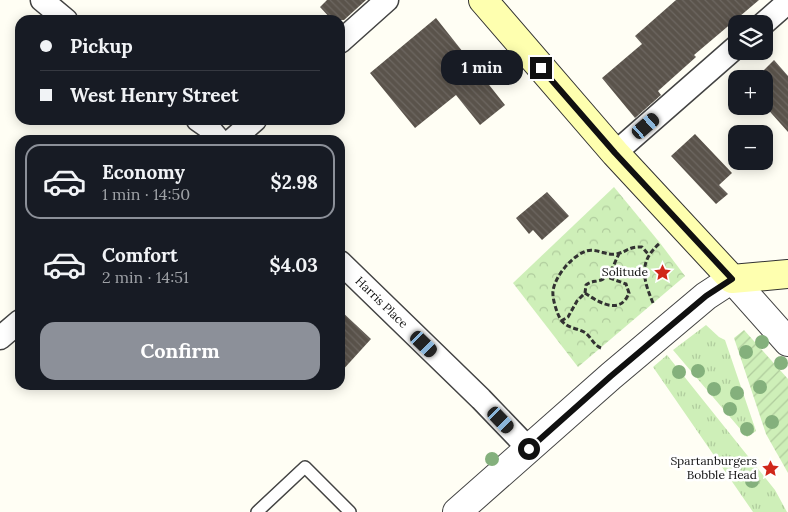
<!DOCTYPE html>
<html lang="en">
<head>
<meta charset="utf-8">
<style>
	:root { --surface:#171b24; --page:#20242c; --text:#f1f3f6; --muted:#9ea1a6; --line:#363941; --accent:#8c9099 }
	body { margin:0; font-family:Lora,serif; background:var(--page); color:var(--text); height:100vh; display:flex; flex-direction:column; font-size:19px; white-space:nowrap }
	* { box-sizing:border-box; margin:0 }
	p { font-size:16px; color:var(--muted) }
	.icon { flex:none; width:28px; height:28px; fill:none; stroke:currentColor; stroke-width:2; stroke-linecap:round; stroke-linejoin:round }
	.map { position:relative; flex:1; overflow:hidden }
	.drawer { position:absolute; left:15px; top:135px; width:330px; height:255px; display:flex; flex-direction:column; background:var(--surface); border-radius:15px; box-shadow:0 2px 12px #0003 }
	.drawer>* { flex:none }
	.hud { position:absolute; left:15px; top:15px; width:330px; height:110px; border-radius:15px; box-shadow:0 2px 12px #0003; display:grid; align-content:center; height:110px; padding:0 25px; background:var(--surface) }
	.buttons { position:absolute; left:728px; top:15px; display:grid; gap:10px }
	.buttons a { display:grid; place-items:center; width:45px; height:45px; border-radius:10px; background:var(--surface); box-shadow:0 2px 12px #0003; font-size:25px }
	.end { position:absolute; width:22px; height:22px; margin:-11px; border:6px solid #101010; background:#fff; box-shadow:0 0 0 2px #fff }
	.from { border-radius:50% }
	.bubble { position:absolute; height:35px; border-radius:15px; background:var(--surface); box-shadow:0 2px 12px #0003; font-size:16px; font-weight:700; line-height:35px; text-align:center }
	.car { position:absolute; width:15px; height:30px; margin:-15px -8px; border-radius:6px; box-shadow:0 0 4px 1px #0007; background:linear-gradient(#222 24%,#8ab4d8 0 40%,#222 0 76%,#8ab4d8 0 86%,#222 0) }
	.hud b { display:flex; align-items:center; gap:18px; height:48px; font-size:19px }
	.hud b+b { border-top:1px solid var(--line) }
	.hud i { width:12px; height:12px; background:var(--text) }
	ul { padding:9px 0 0; list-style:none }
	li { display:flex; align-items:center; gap:15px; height:75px; margin:0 10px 8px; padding:0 15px; border:2px solid transparent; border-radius:15px }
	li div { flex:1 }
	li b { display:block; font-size:19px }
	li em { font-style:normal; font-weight:700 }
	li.active { border-color:var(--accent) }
	li>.icon { width:45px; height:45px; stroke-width:1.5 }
	.button { display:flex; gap:10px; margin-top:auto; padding:10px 25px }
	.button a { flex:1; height:58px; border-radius:15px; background:var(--accent); color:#fff; font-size:20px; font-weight:700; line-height:58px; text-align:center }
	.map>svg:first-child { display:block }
	.grass { fill:url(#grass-tufts) }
	.park { fill:url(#park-crowns) }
	.garden { fill:url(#garden-furrows) }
	.building { fill:url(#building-back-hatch) }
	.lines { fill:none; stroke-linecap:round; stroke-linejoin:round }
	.service-casing { stroke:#434343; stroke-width:14 }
	.minor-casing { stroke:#434343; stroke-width:25 }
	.tertiary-casing { stroke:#434343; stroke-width:30 }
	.secondary-casing { stroke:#323232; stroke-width:30 }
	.path { stroke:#323232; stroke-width:3; stroke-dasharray:5 2.5; stroke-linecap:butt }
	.service { stroke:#fff; stroke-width:11 }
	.minor { stroke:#fff; stroke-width:22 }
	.tertiary { stroke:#fff; stroke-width:28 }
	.secondary { stroke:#feffaf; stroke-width:28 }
	.tree { fill:#84b07c }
	.route { stroke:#101010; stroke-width:6 }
	.labels { text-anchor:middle; stroke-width:5; stroke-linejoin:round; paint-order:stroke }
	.poi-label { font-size:12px; fill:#101010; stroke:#fff; text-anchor:end }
	.street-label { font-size:12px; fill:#101010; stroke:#fff }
</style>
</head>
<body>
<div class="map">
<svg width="788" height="512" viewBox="0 0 788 512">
	<defs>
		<pattern id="grass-tufts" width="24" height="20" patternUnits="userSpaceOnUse" patternTransform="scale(1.25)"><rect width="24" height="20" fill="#ceefb8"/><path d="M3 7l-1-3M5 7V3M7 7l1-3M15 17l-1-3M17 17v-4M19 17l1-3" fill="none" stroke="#b0cc9d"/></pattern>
		<pattern id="park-crowns" width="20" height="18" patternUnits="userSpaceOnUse" patternTransform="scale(1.25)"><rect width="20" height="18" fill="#ceefb8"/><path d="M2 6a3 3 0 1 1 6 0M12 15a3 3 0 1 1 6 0" fill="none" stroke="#b0cc9d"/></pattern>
		<pattern id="garden-furrows" width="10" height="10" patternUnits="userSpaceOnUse" patternTransform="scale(1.25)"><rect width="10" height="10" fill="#ceefb8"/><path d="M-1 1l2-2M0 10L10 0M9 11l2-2" fill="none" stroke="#b0cc9d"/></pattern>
		<pattern id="building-back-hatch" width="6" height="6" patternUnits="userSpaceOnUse" patternTransform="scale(1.25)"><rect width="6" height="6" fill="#5a534b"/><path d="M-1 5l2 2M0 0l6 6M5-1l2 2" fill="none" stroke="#6d6761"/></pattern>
	</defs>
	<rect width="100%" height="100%" fill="#fffef4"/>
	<path class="grass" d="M706 325 719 337 725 340 756 431 747 437 673 350Z
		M667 355 775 490 787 512H753L653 367Z"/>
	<path class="park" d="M614 187 660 243 685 276 578 367 513 283Z"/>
	<path class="garden" d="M744 330 788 379V473L766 434 734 338Z"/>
	<path class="building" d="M327 0H366L344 20H332L320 7Z
		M676 0H759L694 55 696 57 658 91 661 95 635 118 602 78 642 44 635 36Z
		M436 18 505 105 480 125 456 95 415 128 370 73Z
		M774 60 788 76V132L764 105V70Z
		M695 134 732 173 719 185 728 194 716 204 671 156Z
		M547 192 569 216 542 240 533 230 529 234 516 218Z
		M340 310 371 339 340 373Z"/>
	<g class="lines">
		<defs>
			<path id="service" d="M257 512 305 467 350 512"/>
			<g id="minor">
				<path d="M42 0 66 20"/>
				<path d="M763 24 788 2"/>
				<path d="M340 42 387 0"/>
				<path d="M198 120 208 127 219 140"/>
				<path d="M232 140 255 120"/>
				<path d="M615 153 736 47"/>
				<path id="s1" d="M340 262 481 399 529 449"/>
				<path d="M0 338 20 321"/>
			</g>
			<path id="tertiary" d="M457 512 611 376 706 296 732 279 788 342"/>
			<path id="secondary" d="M483 0 615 153 732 279 788 274"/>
		</defs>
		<use href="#service" class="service-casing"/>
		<use href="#minor" class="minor-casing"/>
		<use href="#tertiary" class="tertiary-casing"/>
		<use href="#secondary" class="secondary-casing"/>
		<path class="path" d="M585 293C595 300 615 313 625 300 627 298 628 295 629 293L626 284 607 277
			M653 303C643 279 638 262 660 243
			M561 321 568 317 577 301 585 293 586 285C591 281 595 282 601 280 611 276 614 263 619 254
			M601 348C593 345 591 336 584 332 576 328 567 328 561 320 557 314 552 298 553 291 555 276 572 256 586 251 597 248 607 256 616 254 627 252 629 246 642 247L649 255"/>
		<use href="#service" class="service"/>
		<use href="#minor" class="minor"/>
		<use href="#tertiary" class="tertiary"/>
		<use href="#secondary" class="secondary"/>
	</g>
	<g class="tree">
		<circle cx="762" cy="342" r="7"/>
		<circle cx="746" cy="352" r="7"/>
		<circle cx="781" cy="363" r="7"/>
		<circle cx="698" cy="371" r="7"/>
		<circle cx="679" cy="372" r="7"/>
		<circle cx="760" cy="387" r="7"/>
		<circle cx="714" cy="389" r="7"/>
		<circle cx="737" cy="393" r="7"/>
		<circle cx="730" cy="409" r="7"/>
		<circle cx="772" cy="422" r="7"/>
		<circle cx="747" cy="429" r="7"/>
		<circle cx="492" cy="459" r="7"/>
		<circle cx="752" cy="481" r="7"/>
	</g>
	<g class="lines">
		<path class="route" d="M529 449 611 376 706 296 732 279 615 153 541 68"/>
	</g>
	<defs>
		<symbol id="sight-bare" viewBox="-9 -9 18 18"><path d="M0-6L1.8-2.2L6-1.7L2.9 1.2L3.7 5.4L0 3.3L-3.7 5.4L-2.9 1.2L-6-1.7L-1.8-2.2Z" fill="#d02719" stroke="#fff" stroke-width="2.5" paint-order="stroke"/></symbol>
	</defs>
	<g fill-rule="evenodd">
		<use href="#sight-bare" x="650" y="260" width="25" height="25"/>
		<use href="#sight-bare" x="758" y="456" width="25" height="25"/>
	</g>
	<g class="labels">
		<g class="poi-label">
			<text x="648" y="276">Solitude</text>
			<text x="757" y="465">Spartanburgers<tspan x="757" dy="14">Bobble Head</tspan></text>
		</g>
		<g class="street-label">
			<text dy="4" stroke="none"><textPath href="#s1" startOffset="58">Harris Place</textPath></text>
		</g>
	</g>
</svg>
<div class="buttons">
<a><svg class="icon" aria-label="layers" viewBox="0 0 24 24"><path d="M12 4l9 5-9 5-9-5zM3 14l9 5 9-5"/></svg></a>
<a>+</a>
<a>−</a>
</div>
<i class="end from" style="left:529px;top:449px"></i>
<i class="end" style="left:541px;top:68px"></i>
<div class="bubble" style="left:441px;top:50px;width:82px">1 min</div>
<i class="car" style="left:646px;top:126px;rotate:49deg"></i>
<i class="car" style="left:424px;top:344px;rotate:134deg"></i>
<i class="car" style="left:501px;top:420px;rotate:136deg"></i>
<div class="hud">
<b><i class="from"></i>Pickup</b>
<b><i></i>West Henry Street</b>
</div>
<section class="drawer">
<ul>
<li class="active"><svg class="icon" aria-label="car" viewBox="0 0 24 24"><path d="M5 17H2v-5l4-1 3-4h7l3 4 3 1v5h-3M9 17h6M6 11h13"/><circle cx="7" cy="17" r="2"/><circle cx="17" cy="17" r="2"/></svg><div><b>Economy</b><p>1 min · 14:50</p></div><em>$2.98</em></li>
<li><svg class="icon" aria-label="car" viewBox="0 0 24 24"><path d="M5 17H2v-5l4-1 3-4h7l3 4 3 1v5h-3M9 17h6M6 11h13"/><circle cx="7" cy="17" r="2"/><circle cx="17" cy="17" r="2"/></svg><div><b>Comfort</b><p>2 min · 14:51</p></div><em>$4.03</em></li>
</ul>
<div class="button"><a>Confirm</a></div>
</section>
</div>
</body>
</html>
